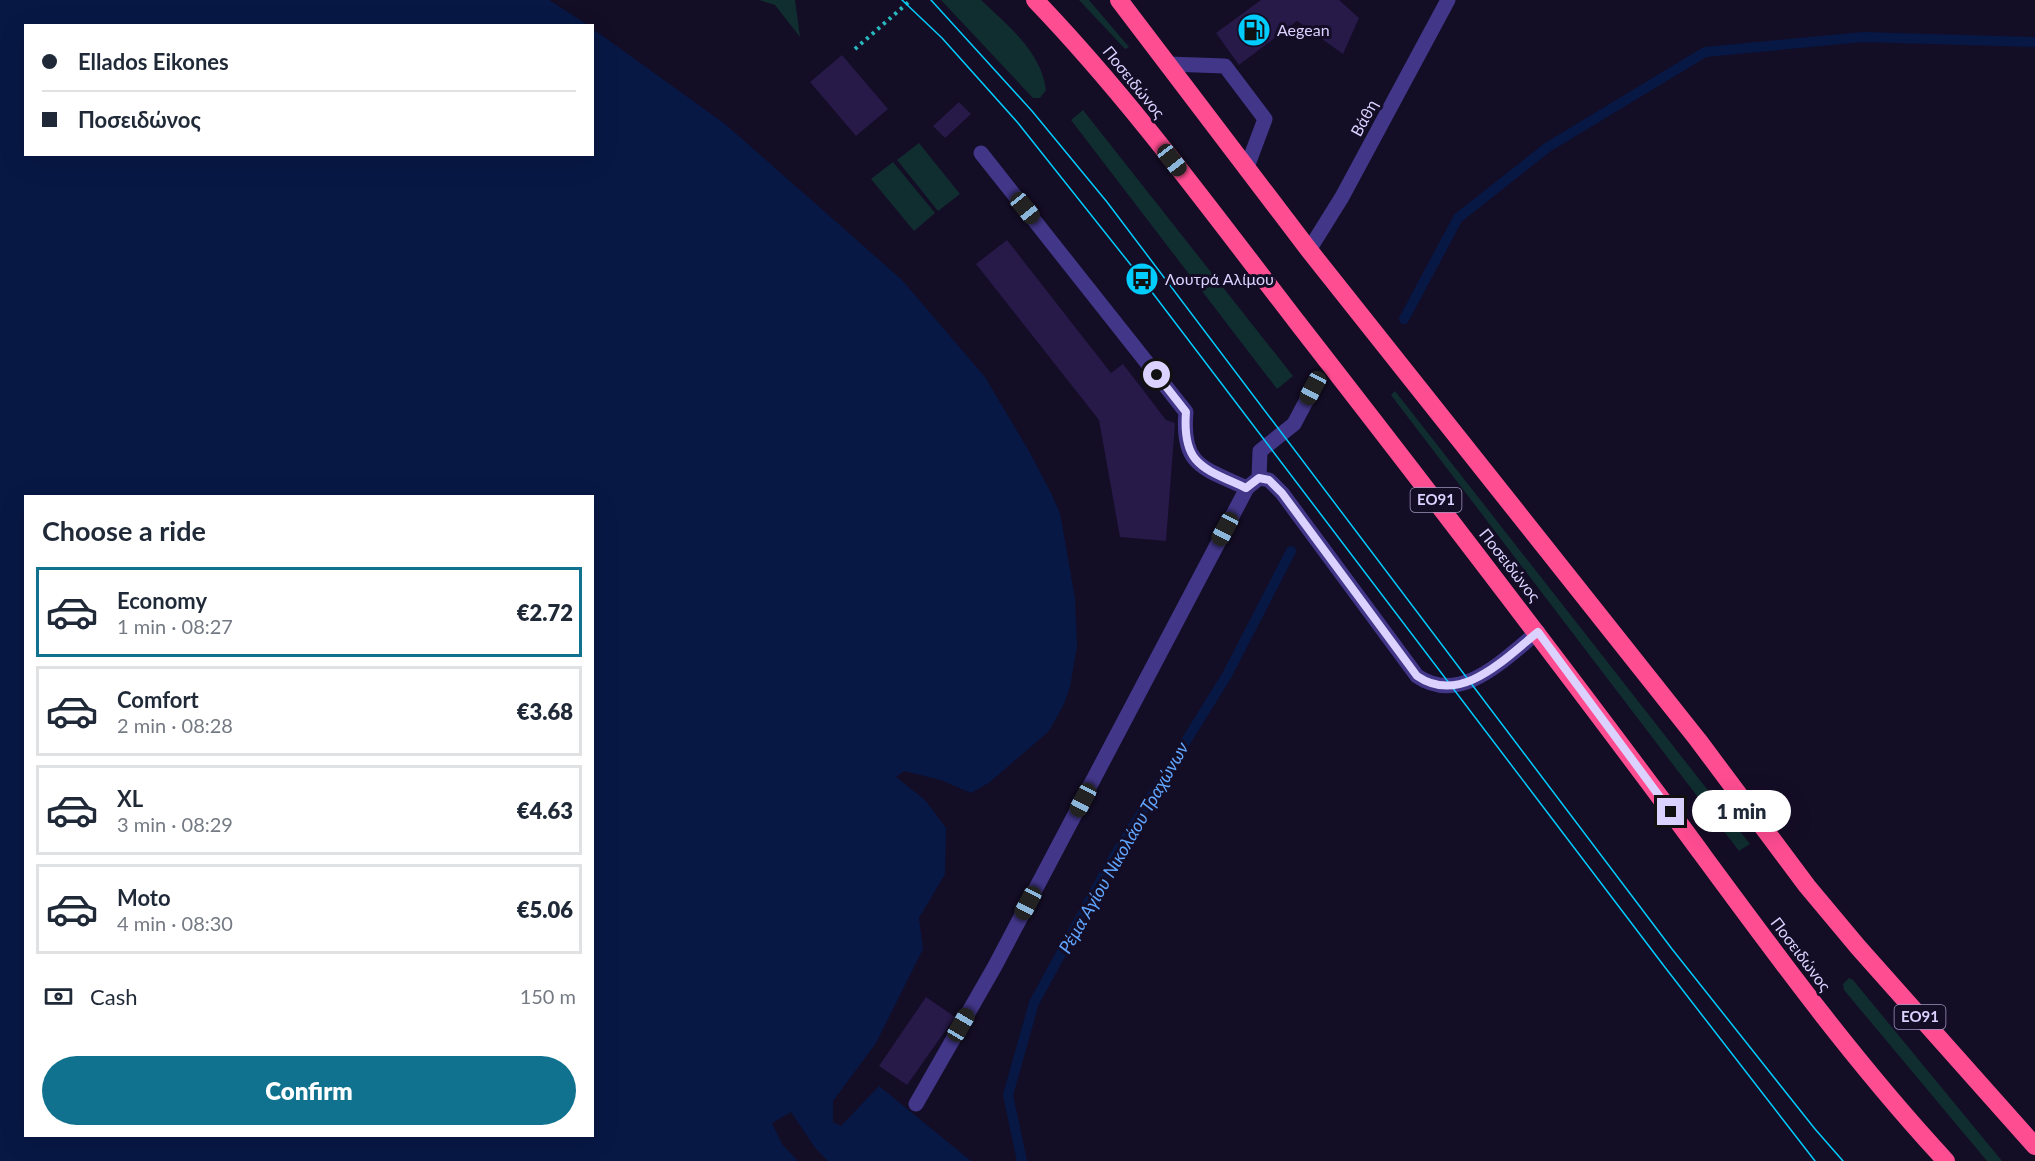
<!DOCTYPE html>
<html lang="en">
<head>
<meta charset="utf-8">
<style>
	:root { --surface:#fff; --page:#f6f6f7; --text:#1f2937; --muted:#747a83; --line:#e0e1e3; --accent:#117290 }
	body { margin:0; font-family:Lato,sans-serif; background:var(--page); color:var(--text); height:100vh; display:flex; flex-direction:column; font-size:22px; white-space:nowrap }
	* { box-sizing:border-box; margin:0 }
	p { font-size:20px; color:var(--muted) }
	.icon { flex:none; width:33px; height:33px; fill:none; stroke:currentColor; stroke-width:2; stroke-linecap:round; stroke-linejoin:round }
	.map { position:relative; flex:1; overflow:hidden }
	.side { position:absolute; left:24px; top:495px; width:570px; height:642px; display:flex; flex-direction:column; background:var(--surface); border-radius:0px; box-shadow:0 6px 24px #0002 }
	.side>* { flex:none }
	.guide { position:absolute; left:24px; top:24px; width:570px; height:132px; border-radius:0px; box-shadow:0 6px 24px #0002; display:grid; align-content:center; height:132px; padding:0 18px; background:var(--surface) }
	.end { position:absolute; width:27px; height:27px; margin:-14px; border:8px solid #dbd2ff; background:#111; box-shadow:0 0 0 3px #111 }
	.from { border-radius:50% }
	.bubble { position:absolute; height:42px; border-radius:21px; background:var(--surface); box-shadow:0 6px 24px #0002; font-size:20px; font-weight:800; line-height:42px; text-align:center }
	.car { position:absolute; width:18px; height:36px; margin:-18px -9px; border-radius:8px; box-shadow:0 0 4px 2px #0007; background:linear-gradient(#222 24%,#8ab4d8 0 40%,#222 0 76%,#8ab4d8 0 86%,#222 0) }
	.guide b { display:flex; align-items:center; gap:21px; height:57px; font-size:22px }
	.guide b+b { border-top:2px solid var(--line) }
	.guide i { width:15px; height:15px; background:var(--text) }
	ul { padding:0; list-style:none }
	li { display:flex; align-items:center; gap:18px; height:90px; margin:0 12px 9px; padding:0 6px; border:3px solid var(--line); border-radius:0px }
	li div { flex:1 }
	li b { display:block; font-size:22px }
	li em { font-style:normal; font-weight:800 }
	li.on { border-color:var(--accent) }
	li>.icon { width:54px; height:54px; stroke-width:1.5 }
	h2 { padding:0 18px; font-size:27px; line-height:72px }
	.pay { display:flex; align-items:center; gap:15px; height:66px; padding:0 18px; font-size:22px }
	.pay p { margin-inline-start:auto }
	.primary-button { display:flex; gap:12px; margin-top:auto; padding:12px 18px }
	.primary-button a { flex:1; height:69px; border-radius:36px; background:var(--accent); color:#fff; font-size:24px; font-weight:800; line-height:69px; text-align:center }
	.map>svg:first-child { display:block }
	.green { fill:#102e30 }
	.water { fill:#071845; fill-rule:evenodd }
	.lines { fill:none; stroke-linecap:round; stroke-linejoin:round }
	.stream { stroke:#071845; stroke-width:10 }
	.building { fill:#271948 }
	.path { stroke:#28b8bd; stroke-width:4; stroke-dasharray:3 4.5; stroke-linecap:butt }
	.lane { stroke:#413687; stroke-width:15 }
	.street { stroke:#413687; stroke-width:15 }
	.highway { stroke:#ff4d92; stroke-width:18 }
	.tram { stroke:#00ccfd; stroke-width:1.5 }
	.route { stroke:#dbd2ff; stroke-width:8 }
	.labels { text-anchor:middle; stroke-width:6; stroke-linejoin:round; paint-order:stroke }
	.shield { fill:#140d26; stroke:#9f97be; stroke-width:1.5 }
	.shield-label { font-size:15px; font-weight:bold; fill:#dbd2ff }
	.poi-label { font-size:16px; fill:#dbd2ff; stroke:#140d26; text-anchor:start }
	.street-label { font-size:16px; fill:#dbd2ff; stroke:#140d26 }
	.water-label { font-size:18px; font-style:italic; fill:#60a6ff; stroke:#140d26 }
</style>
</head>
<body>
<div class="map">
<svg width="2035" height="1161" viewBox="0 0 2035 1161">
	<rect width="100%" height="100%" fill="#140d26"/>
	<path class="green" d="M759 0H795L800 37 775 5Z
		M941 0H981C1008 26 1041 51 1046 90L1040 98H1033Z
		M1079 0H1089L1129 47 1125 49Z
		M1083 110 1293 376 1277 389 1071 120Z
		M919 143 960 194 938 211 897 160Z
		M893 162 935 213 914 231 871 179Z
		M1395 391 1750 844 1739 851 1391 395Z
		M1849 978 1853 980 2002 1161H1987L1844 990 1843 984Z"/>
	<path class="water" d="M0 0H549L588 25 26 26V154H592L593 29 725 124 902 280 985 377 1030 453 1051 493 1060 513 1075 598 1077 646 1070 687 1064 704 1049 731 990 782 971 793 941 780 904 771 896 777 925 800 946 828 945 874 919 918 923 949 876 1043 833 1101V1122L841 1126 879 1086 971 1161H828L816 1149 791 1112 772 1123 782 1144 798 1161H0ZM26 496H592V1136H26Z"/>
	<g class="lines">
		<path class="stream" d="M1404 319 1458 218 1548 147 1705 52 1863 37 2035 42
			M1022 1161 1008 1095 1034 1003 1109 865 1227 675 1291 551"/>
	</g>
	<path class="building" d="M1261 0H1339L1359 18 1343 54 1297 21 1239 65 1216 33Z
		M842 55 888 109 856 136 810 82Z
		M959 102 971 114 945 138 933 126Z
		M1007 240 1111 373 1123 364 1166 420 1175 423 1166 541 1120 537 1099 420 976 264Z
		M926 997 955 1017 907 1085 879 1066Z"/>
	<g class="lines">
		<path class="path" d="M855 49 911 0"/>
		<path class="lane" d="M1168 64 1225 66 1265 119 1247 167
			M981 153 1186 412C1181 466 1203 468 1247 488
			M1259 478 1260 451 1294 424 1313 388
			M916 1104 995 966 1247 488 1259 478 1269 480 1282 493 1417 676C1461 706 1504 659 1538 632"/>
		<path class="street" d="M1309 250 1342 197 1448 0"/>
		<path class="highway" d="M1035 0C1131 100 1213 213 1297 322 1423 484 1548 647 1671 812 1759 931 1845 1052 1946 1161
			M1119 0 1309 250 1698 740 1807 886 1858 947 2035 1146"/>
		<path class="tram" d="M902 0 942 38 1018 123 1142 279 1664 966 1815 1161
			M931 0 1032 111 1107 202 1672 949 1815 1129 1843 1161"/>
	</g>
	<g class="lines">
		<path class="route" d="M1157 375 1186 412C1182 465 1203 468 1246 488L1259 478 1269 480 1282 493 1417 676C1461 706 1504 659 1538 632L1671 812"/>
	</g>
	<defs>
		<symbol id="fuel-disc" viewBox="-11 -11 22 22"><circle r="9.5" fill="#00ccfd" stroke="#140d26"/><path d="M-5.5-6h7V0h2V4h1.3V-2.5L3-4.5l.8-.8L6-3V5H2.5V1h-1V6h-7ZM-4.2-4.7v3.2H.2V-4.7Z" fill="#111"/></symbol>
		<symbol id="bus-disc" viewBox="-11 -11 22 22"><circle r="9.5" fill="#00ccfd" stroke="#140d26"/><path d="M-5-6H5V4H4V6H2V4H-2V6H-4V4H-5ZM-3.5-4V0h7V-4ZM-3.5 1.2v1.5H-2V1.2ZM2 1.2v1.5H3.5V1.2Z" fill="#111"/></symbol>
	</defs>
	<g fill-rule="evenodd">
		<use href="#fuel-disc" x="1235" y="11" width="38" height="38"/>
		<use href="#bus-disc" x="1123" y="260" width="38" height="38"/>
	</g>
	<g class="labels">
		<g class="shield">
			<rect x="1410.5" y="488" width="51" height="24" rx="4.5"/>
			<rect x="1894.5" y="1005" width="51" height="24" rx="4.5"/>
		</g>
		<g class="shield-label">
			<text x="1436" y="505">ΕΟ91</text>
			<text x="1920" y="1022">ΕΟ91</text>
		</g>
		<g class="poi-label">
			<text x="1277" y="36">Aegean</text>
			<text x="1165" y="285">Λουτρά Αλίμου</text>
		</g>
		<g class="street-label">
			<text transform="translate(1134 82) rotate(51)" y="6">Ποσειδώνος</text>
			<text transform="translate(1364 118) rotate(-62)" y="6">Βάθη</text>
			<text transform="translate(1510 565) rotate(52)" y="6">Ποσειδώνος</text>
			<text transform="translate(1801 954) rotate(53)" y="6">Ποσειδώνος</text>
		</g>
		<g class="water-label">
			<text transform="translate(1124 848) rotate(-60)" y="6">Ρέμα Αγίου Νικολάου Τραχώνων</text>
		</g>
	</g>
</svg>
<i class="end from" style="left:1157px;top:375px"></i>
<i class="end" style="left:1671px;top:812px"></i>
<div class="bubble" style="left:1692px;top:790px;width:99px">1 min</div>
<i class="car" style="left:1172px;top:160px;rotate:142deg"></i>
<i class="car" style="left:1025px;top:208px;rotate:141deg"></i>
<i class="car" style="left:1313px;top:388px;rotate:208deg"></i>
<i class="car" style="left:1225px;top:529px;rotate:208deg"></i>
<i class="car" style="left:1083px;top:800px;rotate:208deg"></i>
<i class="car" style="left:1028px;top:903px;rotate:208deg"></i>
<i class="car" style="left:961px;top:1025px;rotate:30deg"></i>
<div class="guide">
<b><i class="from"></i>Ellados Eikones</b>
<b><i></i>Ποσειδώνος</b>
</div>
<section class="side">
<h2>Choose a ride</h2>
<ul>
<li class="on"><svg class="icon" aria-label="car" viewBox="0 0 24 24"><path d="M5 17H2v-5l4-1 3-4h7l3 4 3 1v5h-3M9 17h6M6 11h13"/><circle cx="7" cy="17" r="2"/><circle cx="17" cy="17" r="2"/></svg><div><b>Economy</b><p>1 min · 08:27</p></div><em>€2.72</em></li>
<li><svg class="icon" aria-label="car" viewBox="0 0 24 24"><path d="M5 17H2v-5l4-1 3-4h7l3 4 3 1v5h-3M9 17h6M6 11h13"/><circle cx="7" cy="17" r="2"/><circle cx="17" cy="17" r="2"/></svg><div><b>Comfort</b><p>2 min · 08:28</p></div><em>€3.68</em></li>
<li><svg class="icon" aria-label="car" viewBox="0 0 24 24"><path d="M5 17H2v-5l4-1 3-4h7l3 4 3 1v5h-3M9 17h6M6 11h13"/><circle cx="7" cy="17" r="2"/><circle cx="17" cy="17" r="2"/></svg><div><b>XL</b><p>3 min · 08:29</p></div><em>€4.63</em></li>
<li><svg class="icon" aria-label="car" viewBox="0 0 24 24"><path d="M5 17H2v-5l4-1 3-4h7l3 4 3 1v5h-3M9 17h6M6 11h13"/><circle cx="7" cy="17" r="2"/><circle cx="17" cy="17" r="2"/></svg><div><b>Moto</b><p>4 min · 08:30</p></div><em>€5.06</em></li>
</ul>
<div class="pay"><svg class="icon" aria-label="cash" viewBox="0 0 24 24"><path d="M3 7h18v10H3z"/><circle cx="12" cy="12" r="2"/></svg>Cash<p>150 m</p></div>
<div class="primary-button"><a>Confirm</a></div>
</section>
</div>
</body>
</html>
